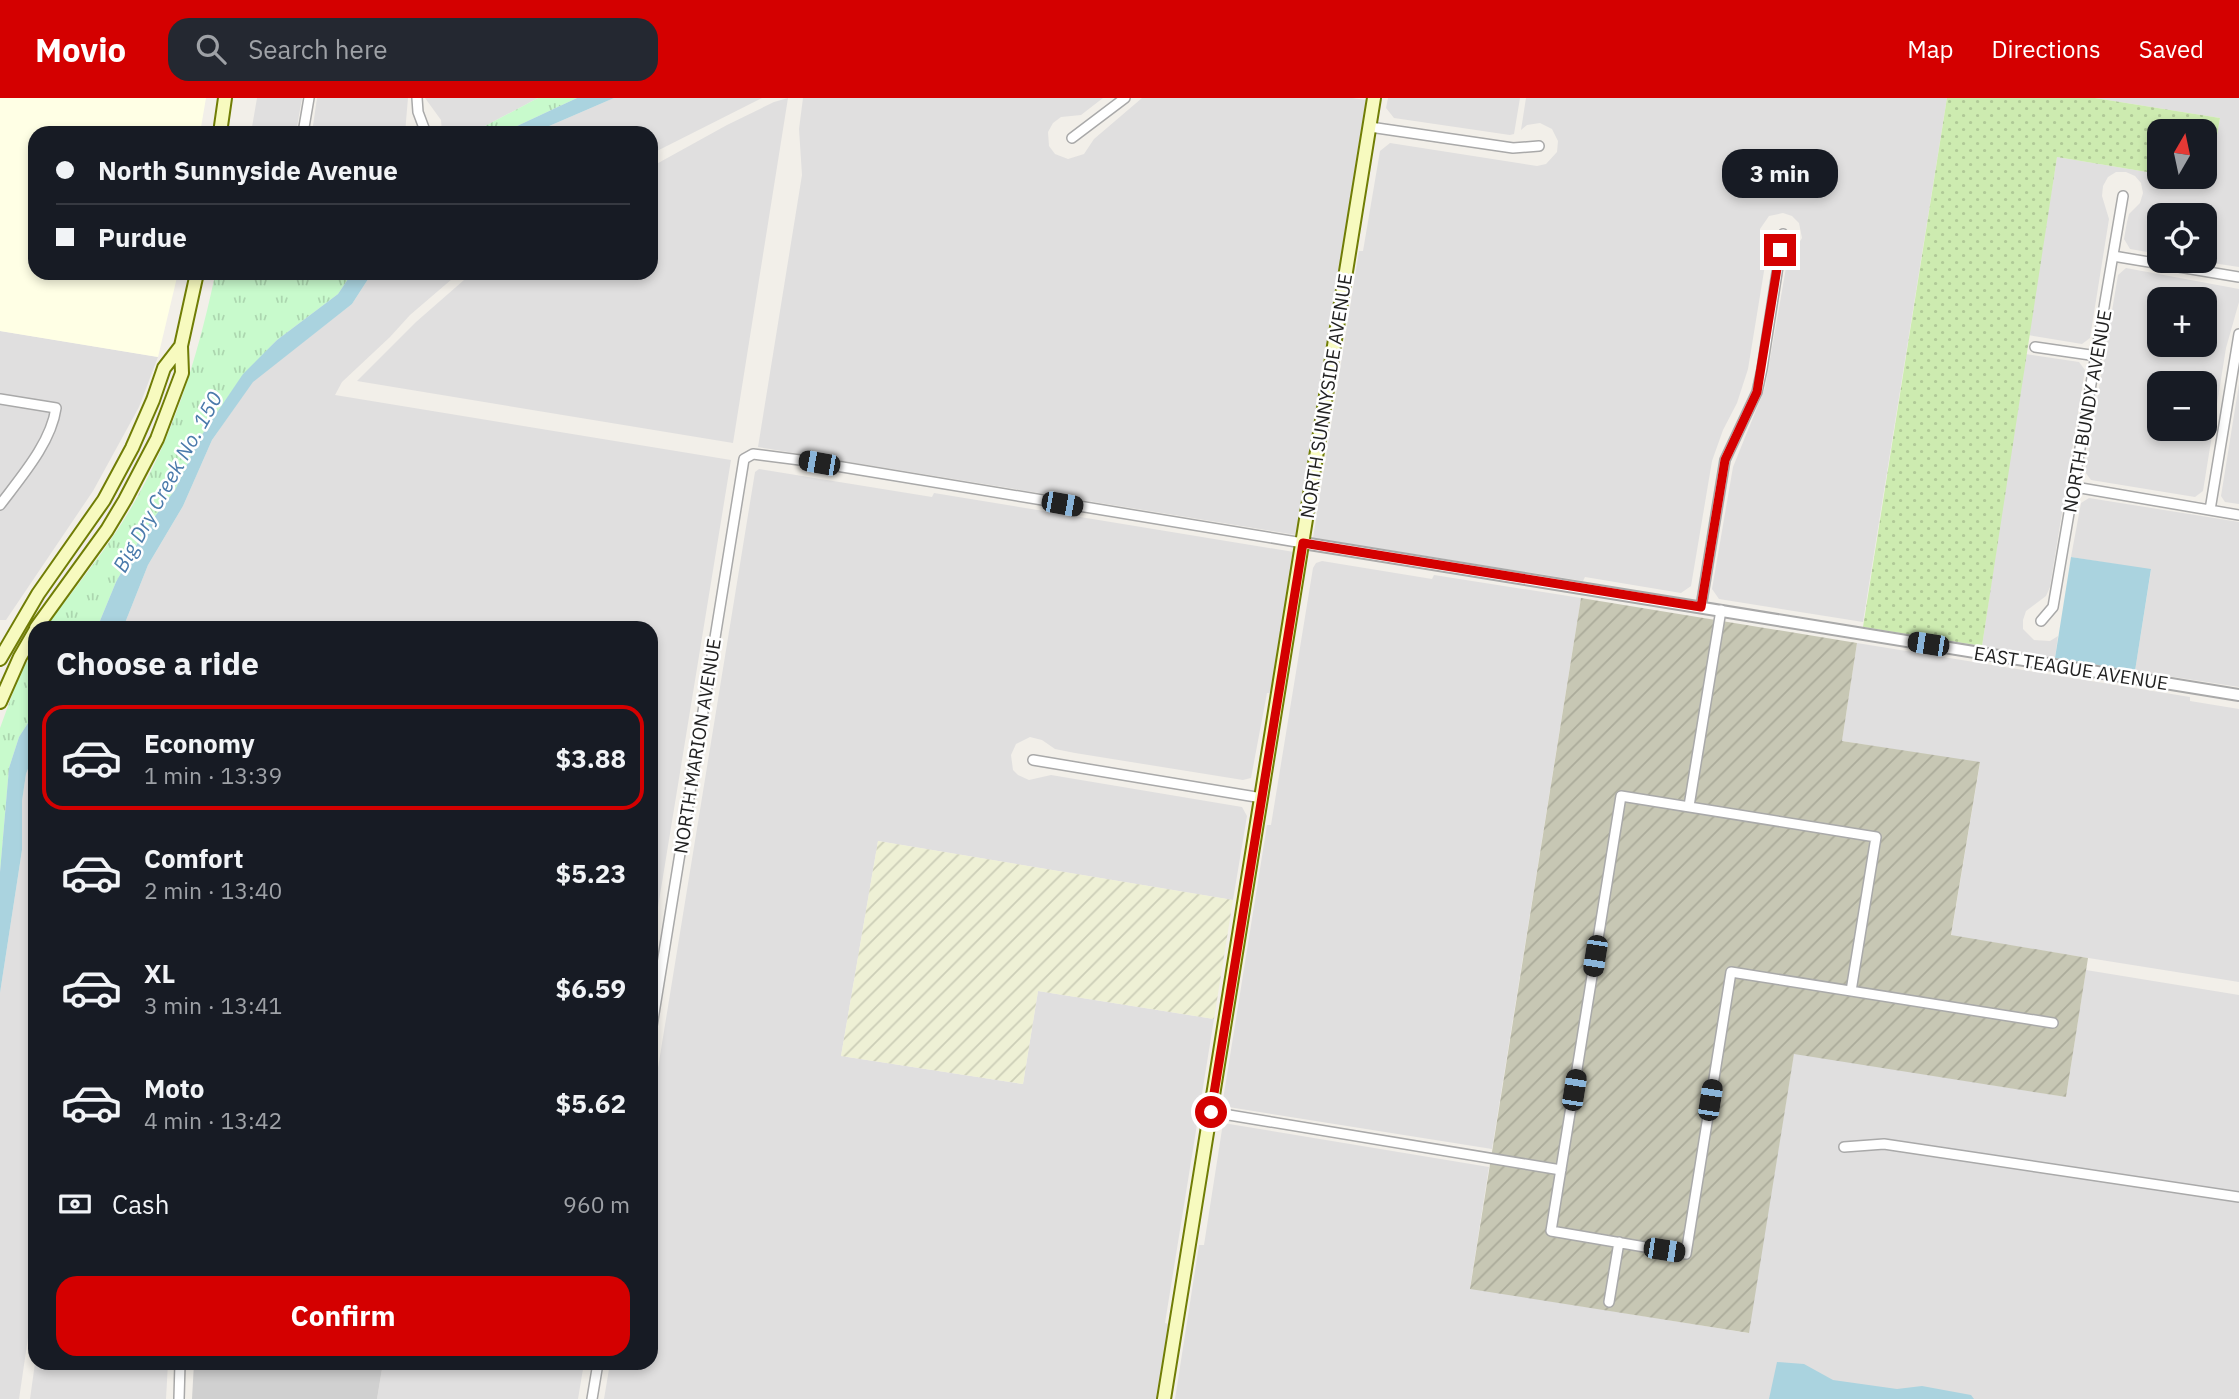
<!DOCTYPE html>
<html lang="en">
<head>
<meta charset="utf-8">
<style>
	:root { --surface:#171b24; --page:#242831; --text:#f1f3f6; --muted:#9ea1a6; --line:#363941; --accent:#d40000 }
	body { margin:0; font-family:"IBM Plex Sans",sans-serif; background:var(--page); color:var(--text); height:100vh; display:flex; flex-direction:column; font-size:26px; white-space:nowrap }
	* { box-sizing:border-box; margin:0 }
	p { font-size:23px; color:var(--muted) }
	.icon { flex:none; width:38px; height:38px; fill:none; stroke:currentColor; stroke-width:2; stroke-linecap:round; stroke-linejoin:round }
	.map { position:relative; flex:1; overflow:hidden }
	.details { position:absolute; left:28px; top:523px; width:630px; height:749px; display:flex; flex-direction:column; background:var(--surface); border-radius:21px; box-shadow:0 4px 10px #0003 }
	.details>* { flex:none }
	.hud { position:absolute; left:28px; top:28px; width:630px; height:154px; border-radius:21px; box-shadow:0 4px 10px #0003; display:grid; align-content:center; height:154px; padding:0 28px; background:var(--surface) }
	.needle { width:46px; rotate:9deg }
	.fabs { position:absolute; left:2147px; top:21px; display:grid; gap:14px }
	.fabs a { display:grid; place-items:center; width:70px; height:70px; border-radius:14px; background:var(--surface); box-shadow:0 4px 10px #0003; font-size:35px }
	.end { position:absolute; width:32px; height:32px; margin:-16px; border:9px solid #d40000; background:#fff; box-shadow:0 0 0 4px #fff }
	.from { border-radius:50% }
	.bubble { position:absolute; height:49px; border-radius:21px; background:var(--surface); box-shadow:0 4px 10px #0003; font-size:23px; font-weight:800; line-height:49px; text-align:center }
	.car { position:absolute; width:21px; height:42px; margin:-21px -10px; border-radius:9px; box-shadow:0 0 5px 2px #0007; background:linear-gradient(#222 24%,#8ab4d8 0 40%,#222 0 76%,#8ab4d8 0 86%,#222 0) }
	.hud b { display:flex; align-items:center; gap:24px; height:66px; font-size:26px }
	.hud b+b { border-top:2px solid var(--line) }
	.hud i { width:18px; height:18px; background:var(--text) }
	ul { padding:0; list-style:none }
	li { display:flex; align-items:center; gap:21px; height:105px; margin:0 14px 10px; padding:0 14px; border:4px solid transparent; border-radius:21px }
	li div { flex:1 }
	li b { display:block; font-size:26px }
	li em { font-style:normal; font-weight:800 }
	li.on { border-color:var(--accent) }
	li>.icon { width:63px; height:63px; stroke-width:1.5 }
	h2 { padding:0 28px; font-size:32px; line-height:84px }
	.pay { display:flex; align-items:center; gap:18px; height:77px; padding:0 28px; font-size:26px }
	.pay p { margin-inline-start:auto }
	.button { display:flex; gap:14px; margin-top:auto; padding:14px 28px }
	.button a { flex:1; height:80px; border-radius:21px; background:var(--accent); color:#fff; font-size:28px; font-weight:800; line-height:80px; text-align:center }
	header { display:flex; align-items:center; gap:42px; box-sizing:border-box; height:98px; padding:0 35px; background:var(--accent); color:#fff }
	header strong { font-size:33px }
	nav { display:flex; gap:38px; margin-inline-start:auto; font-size:24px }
	.search { width:490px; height:63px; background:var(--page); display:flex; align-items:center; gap:18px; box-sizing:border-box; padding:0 24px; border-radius:21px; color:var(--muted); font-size:26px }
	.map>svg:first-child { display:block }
	.residential { fill:#e0dfdf; fill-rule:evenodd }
	.education { fill:#ffffe5 }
	.religious { fill:#d0d0d0 }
	.construction { fill:url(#construction-furrows) }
	.farmland { fill:url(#farmland-furrows) }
	.grass { fill:url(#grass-dots) }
	.park { fill:url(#park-tufts) }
	.water { fill:#aad3df }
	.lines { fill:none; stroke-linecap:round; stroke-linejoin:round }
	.minor-casing { stroke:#a9a9a9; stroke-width:12 }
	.tertiary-casing { stroke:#a9a9a9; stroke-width:14 }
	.secondary-casing { stroke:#707d05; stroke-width:16 }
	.minor { stroke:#fff; stroke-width:9 }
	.tertiary { stroke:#fff; stroke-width:10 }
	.secondary { stroke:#f7fabf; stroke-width:12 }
	.route { stroke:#d40000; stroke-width:9 }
	.labels { text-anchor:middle; stroke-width:5; stroke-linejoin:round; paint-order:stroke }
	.street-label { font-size:19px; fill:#222; stroke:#fff }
	.water-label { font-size:21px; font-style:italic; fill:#4a7aab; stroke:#fff }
</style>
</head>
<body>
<header>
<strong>Movio</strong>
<div class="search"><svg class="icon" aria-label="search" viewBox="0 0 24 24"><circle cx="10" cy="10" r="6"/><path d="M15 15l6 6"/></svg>Search here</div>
<nav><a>Map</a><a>Directions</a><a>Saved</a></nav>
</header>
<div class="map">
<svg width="2239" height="1301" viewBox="0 0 2239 1301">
	<defs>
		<pattern id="construction-furrows" width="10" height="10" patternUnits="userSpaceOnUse" patternTransform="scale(1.75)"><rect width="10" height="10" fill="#c7c7b4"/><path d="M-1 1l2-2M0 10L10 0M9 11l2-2" fill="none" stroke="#abab9a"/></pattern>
		<pattern id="farmland-furrows" width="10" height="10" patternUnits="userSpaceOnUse" patternTransform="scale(1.75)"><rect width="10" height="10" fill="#eef0d5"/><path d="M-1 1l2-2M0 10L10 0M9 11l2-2" fill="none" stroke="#ccceb7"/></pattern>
		<pattern id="grass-dots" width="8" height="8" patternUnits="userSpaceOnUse" patternTransform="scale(1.75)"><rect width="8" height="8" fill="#cdebb0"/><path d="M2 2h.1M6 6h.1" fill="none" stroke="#b0c997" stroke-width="1.8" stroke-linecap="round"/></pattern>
		<pattern id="park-tufts" width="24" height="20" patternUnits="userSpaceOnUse" patternTransform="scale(1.75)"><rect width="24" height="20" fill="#c8facc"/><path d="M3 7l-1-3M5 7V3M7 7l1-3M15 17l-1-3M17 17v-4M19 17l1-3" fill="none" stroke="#acd6af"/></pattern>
	</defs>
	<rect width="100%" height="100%" fill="#f2efe9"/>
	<path class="residential" d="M257 0H302L296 35H251Z
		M317 0H408L405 35H312Z
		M425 0H538L472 35H442L441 22Z
		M614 0H762L651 56V35H533Z
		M788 0 733 345 357 283 416 224 472 175H651V69L727 27 774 4Z
		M803 0H1103L1081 17 1061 19 1053 25 1048 34 1049 48 1055 56 1068 61 1084 56 1094 41 1142 0H1352L1366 2 1296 437 758 349 802 77 799 31Z
		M1388 0H1520L1514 36 1510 37 1394 20 1386 10Z
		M1526 0H1947L1863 524 1719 501 1712 491 1733 369 1765 290 1787 164 1802 140 1799 125 1792 118 1783 115 1769 118 1760 131V141L1766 161 1748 271 1737 305 1723 332 1712 363 1691 488 1681 495 1585 479 1583 483 1313 440 1359 153H1363L1380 53 1390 45 1537 68 1546 66 1557 54 1558 43 1552 31 1540 25 1527 27 1521 32Z
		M2095 0H2239V169L2199 163H2205V117H2160L2159 156 2130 151 2124 141 2127 124 2129 116 2140 105 2143 95 2141 85 2135 78 2126 74H2116L2108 79 2103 88 2102 98 2109 121 2090 240 2082 246 2028 237 2057 59 2159 76 2160 79H2177L2209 84 2220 20Z
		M2126 170 2239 191V204L2226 250 2203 393 2195 399 2091 382 2085 374 2118 177ZM2160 201H2205V247H2160ZM2160 285H2205V331H2160Z
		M372 175H459L410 217 390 239 342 284 335 297 731 362 651 852V530H123L148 467 183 408 212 342 253 283 352 206Z
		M0 233 158 259 139 309 93 393 6 522H0Z
		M2025 256 2079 264 2085 272 2050 489 2046 498 2026 513 2023 522V531L2034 542 2050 543 2058 538 2055 560 1982 548Z
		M2239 286V406L2225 404 2221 398Z
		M759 371 932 399 934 395 1294 454 1271 595H1267L1251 680 1243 682 1075 655 1055 651 1042 642 1030 639 1016 646 1011 657 1013 672 1018 677 1029 682 1051 677 1242 709 1247 718 1233 802 878 743 841 958 1023 986 1038 893 1214 921 1165 1225 1169 1226 1157 1301H604L610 1265H651V1013L755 374Z
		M2089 400 2239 424V589L2135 573 2151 472 2071 459 2081 405Z
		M1322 463 1432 481 1434 477 1581 500 1492 1051 1222 1008 1267 727H1271L1313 470 1316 465Z
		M1857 545 2190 599V603L2239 611V884L1951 838 1980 665 1842 643Z
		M35 653V1233H29L19 1301H0V895L22 752V703L26 676Z
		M2086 872 2239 897V1301H1175L1199 1147H1204L1223 1025 1489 1069 1470 1190 1748 1235 1794 955 2066 999Z
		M35 1265H168L166 1301H30Z
		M383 1265H584L578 1301H377Z"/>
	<path class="education" d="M0 0H206L200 35H35V175H178L158 259 0 233Z"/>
	<path class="religious" d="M194 1265H383L377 1301H192Z"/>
	<path class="construction" d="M1581 500 1857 545 1842 643 1980 664 1951 837 2088 860 2066 999 1794 956 1749 1235 1470 1191Z"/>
	<path class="farmland" d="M878 743 1233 802 1214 921 1038 893 1023 986 841 958Z"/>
	<path class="grass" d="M1947 0H2095L2220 20 2209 84 2177 79H2205V33H2160L2159 76 2057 59 1982 548 1863 529Z"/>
	<path class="park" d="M538 0H577L502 35H472Z
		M278 175H352L338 196 277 242 243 277 199 341 175 392 146 430 116 484 97 530H46L58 510 64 505C82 481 101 457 118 431 168 355 195 270 214 182L222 180 244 182 256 176Z
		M35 549V614L19 639 9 670 0 774V630L19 578Z"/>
	<path class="water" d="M577 0H614L533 35H502Z
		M352 175H372L352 206 253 284 212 342 183 408 148 467 123 530H97L116 484 146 430 175 392 199 341 243 276 277 242 338 196Z
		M2071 459 2151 471 2135 573 2055 560Z
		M35 614V653L26 676 22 703V752L0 895V774L9 670 19 639Z
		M1777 1264 1804 1266 1833 1282 1897 1291 1922 1288 1971 1297 1974 1301H1769Z"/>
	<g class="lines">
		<defs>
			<path id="minor" d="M417 0 418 14 424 30
				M1370 29 1513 50 1539 48
				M303 35 309 0
				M1072 40 1125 0
				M2113 158 2239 179
				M2035 249 2097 258
				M0 301 56 310C51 345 21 379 0 407
				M2075 389 2239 417
				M2210 412 2239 236
				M1701 509 1725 362 1757 294 1762 271 1783 136
				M2041 523 2053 509 2123 98
				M1033 662 1262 700
				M1689 708 1721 512
				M1851 893 1876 739 1621 698 1551 1133 1686 1156 1731 874 2053 925
				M651 934 744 361 753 356 800 362 1303 445
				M1211 1014 1561 1072
				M1844 1049 1884 1046 2239 1099
				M1609 1204 1619 1144
				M179 1301 180 1265
				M592 1301 598 1265"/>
			<path id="tertiary" d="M1303 445 2239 597"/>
			<path id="secondary" d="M220 35 225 0
				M36 530 107 432 125 402 157 341 182 275 181 248 197 175
				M0 561 38 496 104 402 132 350 153 302 164 270 181 248
				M0 604 20 559 35 533
				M1164 1301 1374 0"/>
		</defs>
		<use href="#minor" class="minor-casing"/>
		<use href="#tertiary" class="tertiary-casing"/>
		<use href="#secondary" class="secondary-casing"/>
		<use href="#minor" class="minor"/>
		<use href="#tertiary" class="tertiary"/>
		<use href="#secondary" class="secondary"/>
	</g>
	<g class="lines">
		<path class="route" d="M1211 1014 1303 445 1701 509 1725 362 1757 294 1780 152"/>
	</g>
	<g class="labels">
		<g class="street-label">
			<text transform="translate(1326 298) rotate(-81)" y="7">NORTH SUNNYSIDE AVENUE</text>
			<text transform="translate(2087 313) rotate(-80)" y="7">NORTH BUNDY AVENUE</text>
			<text transform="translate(2071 570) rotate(9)" y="7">EAST TEAGUE AVENUE</text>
			<text transform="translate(697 648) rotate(-81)" y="7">NORTH MARION AVENUE</text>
		</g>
		<g class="water-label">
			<text transform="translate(168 384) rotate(-61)" y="7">Big Dry Creek No. 150</text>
		</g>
	</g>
</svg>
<div class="fabs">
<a><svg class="needle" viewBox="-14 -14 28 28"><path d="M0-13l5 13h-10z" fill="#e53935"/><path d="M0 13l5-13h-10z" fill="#9ea1a6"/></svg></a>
<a><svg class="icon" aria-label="locate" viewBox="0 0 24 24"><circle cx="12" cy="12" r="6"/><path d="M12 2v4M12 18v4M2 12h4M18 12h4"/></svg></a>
<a>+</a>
<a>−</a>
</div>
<i class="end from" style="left:1211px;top:1014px"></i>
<i class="end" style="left:1780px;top:152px"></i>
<div class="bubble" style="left:1722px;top:51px;width:116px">3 min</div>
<i class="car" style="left:819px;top:365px;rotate:280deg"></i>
<i class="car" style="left:1062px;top:406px;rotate:100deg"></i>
<i class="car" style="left:1928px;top:546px;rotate:279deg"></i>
<i class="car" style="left:1595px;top:858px;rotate:189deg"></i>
<i class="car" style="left:1574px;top:992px;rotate:9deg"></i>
<i class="car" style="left:1710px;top:1002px;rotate:9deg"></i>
<i class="car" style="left:1664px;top:1152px;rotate:99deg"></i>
<div class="hud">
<b><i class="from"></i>North Sunnyside Avenue</b>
<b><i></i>Purdue</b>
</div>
<section class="details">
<h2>Choose a ride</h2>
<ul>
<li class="on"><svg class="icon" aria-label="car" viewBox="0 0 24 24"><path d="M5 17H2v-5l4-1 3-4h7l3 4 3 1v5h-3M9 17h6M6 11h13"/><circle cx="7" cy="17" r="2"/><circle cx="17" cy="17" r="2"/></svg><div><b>Economy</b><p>1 min · 13:39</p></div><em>$3.88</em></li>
<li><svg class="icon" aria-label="car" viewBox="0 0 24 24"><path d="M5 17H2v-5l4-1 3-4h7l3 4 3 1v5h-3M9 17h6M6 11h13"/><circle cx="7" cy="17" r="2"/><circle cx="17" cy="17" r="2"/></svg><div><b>Comfort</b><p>2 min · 13:40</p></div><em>$5.23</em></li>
<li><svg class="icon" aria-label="car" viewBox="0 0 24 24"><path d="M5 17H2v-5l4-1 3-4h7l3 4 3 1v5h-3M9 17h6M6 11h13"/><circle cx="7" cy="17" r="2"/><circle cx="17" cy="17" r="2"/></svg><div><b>XL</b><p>3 min · 13:41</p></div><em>$6.59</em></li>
<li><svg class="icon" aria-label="car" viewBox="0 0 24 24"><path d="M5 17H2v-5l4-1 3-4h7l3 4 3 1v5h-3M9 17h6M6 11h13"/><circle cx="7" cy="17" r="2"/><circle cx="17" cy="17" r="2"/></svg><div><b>Moto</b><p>4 min · 13:42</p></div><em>$5.62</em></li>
</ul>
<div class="pay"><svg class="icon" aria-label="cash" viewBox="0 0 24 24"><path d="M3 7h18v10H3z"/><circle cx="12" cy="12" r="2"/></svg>Cash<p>960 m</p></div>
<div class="button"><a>Confirm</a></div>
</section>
</div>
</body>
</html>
